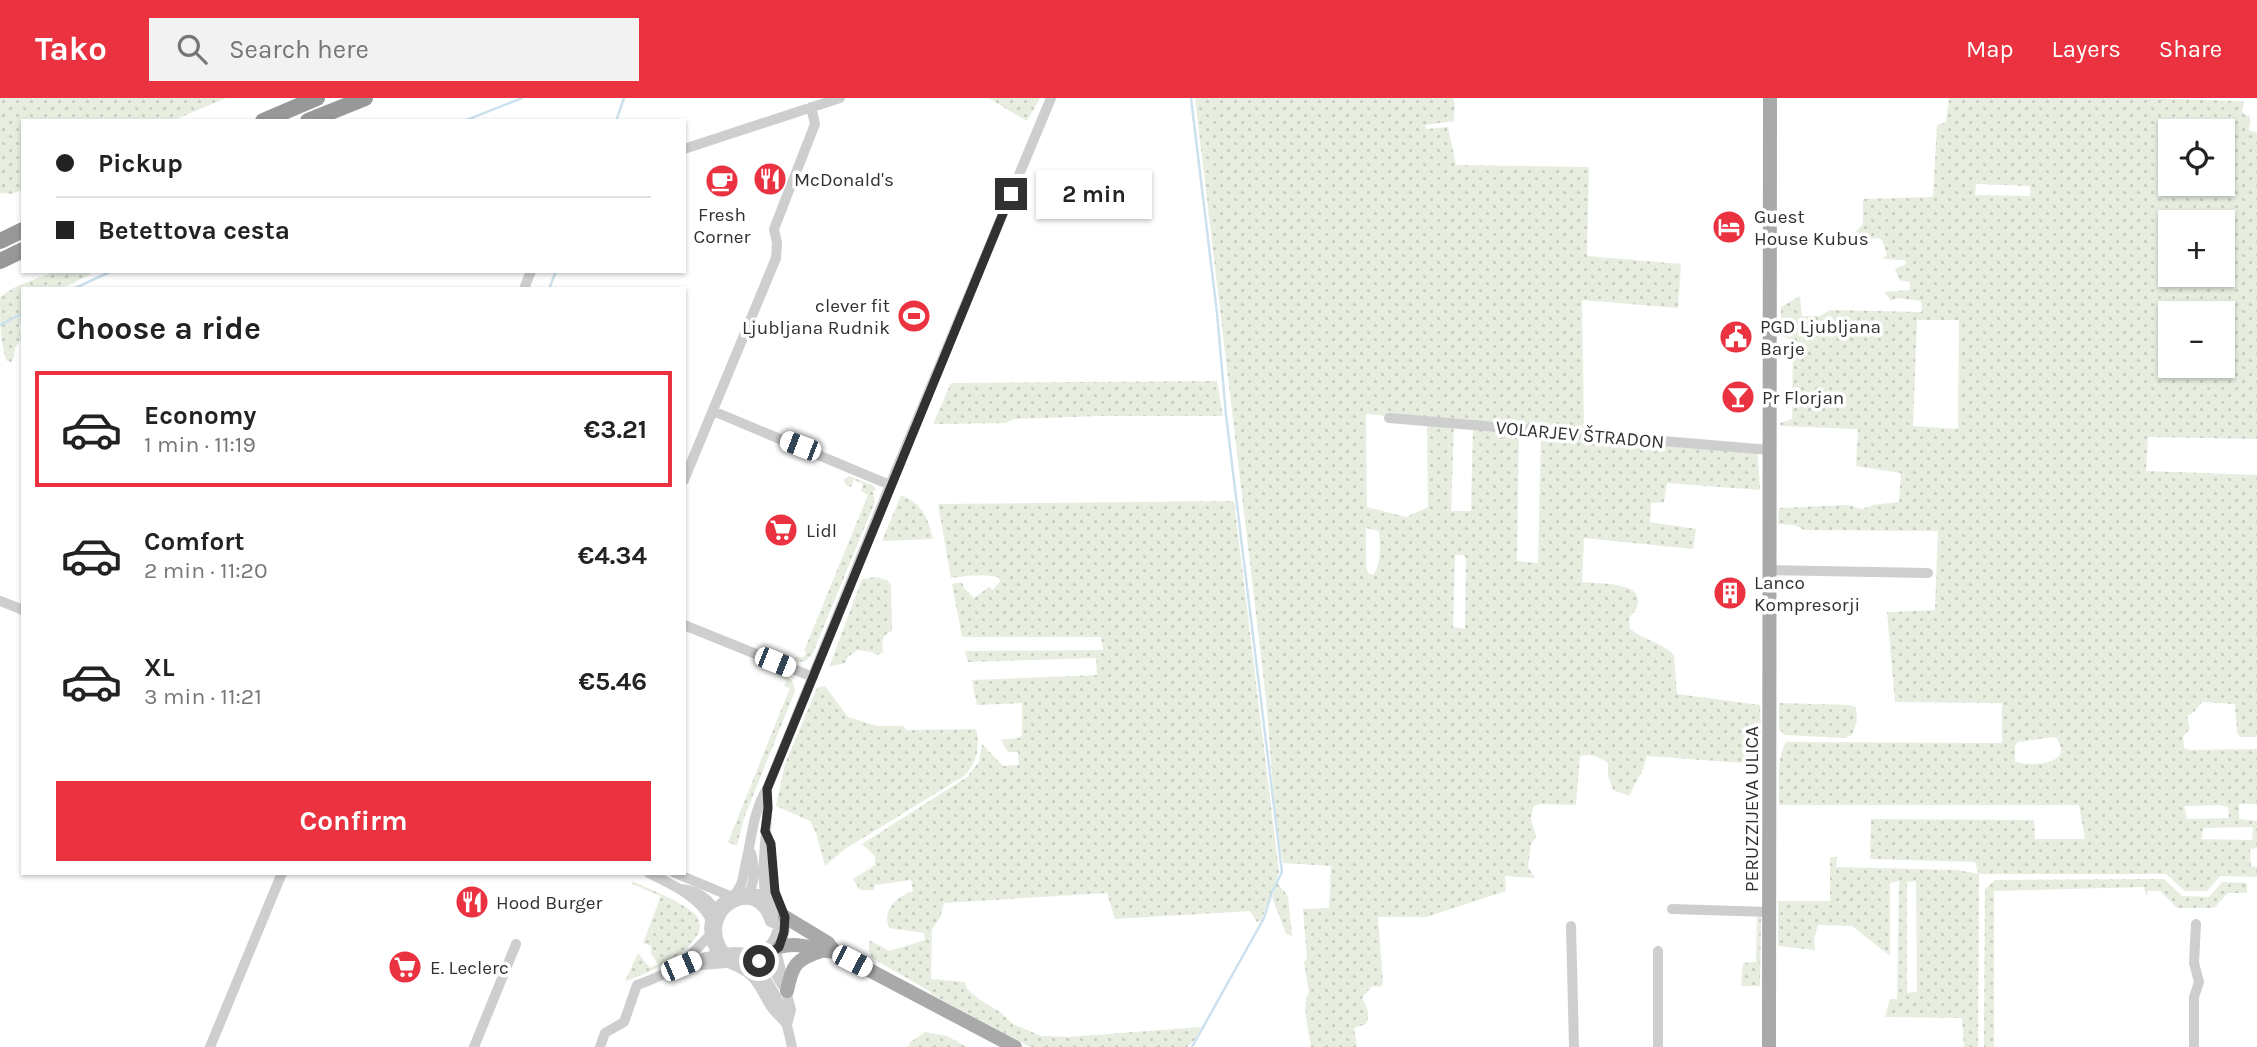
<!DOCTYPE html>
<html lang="en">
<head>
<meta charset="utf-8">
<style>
	:root { --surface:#fff; --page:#f2f2f2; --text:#222; --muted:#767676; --line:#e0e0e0; --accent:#ea3240 }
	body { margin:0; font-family:Karla,sans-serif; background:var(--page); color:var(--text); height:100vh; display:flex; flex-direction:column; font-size:26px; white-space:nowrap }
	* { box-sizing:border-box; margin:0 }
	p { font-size:23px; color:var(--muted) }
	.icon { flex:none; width:38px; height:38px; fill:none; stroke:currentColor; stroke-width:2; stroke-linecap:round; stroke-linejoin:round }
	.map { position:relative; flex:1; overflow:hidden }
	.side { position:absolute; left:21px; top:189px; width:665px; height:588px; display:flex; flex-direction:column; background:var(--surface); border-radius:0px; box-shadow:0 2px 5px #0004 }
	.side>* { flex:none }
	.top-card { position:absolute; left:21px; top:21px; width:665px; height:154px; border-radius:0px; box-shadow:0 2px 5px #0004; display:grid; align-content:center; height:154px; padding:0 35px; background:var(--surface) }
	.controls { position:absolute; left:2158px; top:21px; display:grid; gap:14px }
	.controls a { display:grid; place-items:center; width:77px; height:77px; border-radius:0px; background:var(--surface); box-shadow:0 2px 5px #0004; font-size:35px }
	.end { position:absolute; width:32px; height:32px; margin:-16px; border:9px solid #313131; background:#fff; box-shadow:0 0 0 4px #fff }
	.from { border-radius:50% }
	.bubble { position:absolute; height:49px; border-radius:0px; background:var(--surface); box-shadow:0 2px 5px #0004; font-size:23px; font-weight:700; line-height:49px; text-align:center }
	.car { position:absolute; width:21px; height:42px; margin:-21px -10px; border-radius:9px; box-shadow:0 0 5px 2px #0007; background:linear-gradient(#fff 24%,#345 0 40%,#fff 0 76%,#345 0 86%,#fff 0) }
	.top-card b { display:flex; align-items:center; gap:24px; height:66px; font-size:26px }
	.top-card b+b { border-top:2px solid var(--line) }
	.top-card i { width:18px; height:18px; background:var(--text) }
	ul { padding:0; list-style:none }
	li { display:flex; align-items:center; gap:21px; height:116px; margin:0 14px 10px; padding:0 21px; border:4px solid transparent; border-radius:0px }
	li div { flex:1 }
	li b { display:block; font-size:26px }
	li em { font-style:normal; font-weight:700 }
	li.current { border-color:var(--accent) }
	li>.icon { width:63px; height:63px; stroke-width:1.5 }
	h2 { padding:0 35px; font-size:32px; line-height:84px }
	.primary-button { display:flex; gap:14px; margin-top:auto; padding:14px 35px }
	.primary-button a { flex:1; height:80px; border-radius:0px; background:var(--accent); color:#fff; font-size:28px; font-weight:700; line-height:80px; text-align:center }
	header { display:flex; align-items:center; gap:42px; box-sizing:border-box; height:98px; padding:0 35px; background:var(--accent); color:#fff }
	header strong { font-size:33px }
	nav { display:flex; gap:38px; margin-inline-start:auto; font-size:24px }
	.search { width:490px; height:63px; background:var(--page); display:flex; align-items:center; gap:18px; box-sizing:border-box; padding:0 24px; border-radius:0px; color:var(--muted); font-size:26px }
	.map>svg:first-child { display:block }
	.green { fill:url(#green-dots); fill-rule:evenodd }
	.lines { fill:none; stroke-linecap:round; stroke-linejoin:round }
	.stream { stroke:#cce1ee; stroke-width:2.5 }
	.minor { stroke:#cecece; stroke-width:10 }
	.major { stroke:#a9a9a9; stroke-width:14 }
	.highway { stroke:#989898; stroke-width:16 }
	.route { stroke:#313131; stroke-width:9 }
	.labels { text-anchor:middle; stroke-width:7; stroke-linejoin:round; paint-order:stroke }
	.poi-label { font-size:19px; fill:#313131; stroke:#fff; text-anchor:start }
	.street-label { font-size:19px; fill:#313131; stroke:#fff }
</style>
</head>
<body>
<header>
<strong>Tako</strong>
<div class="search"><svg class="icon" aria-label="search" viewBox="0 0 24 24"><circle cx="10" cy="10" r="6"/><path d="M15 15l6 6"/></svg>Search here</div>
<nav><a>Map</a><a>Layers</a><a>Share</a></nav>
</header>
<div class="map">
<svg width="2257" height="949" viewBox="0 0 2257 949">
	<defs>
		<pattern id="green-dots" width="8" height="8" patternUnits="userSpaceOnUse" patternTransform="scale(1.75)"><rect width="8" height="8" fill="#e7eee0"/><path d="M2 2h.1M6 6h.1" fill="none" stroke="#c7cdc1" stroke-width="1.8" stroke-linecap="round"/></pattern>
	</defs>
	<rect width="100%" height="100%" fill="#fff"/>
	<path class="green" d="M0 0H226L172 23H23V92L11 96 0 95Z
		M988 0H1040L1027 23Z
		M1195 0H1453L1455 7 1454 23 1425 27 1426 31 1448 29 1456 67 1589 69 1587 158 1681 166 1678 210 1582 202 1584 335 1366 316 1367 409 1406 419 1428 409 1427 328 1454 326 1451 413H1471L1473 330 1519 332 1517 463 1538 465 1541 335 1754 354 1758 357 1760 392 1667 385 1664 404 1651 405 1650 424 1696 431 1693 451 1584 440 1582 484C1595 486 1640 483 1638 504 1637 511 1635 514 1629 519L1630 531C1644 542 1661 544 1674 557L1677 596 1760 607 1761 634 1755 637 1759 643 1758 666 1647 658 1643 671 1629 698 1613 692 1608 678V665C1598 658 1592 656 1580 658L1576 707 1538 706 1533 709 1531 721 1536 739 1531 746 1528 769 1535 780 1505 778 1506 793 1426 819H1378L1383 886 1380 889 1372 888 1362 900C1367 909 1371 916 1366 926L1354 930 1357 949H1311C1309 933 1301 908 1309 894L1304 864 1307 860 1303 811 1329 810 1331 768 1283 765 1275 714 1266 601ZM1366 430 1379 433C1380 447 1382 465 1373 477L1368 475 1366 469ZM1455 457H1464L1466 460 1465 531 1453 529Z
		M1949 0H2138L2242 3 2244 5 2242 13 2245 17 2250 18 2249 32 2257 35V341L2148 339 2146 373 2257 377V639H2240L2237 635 2235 606 2202 604 2194 614 2187 618 2190 631 2183 639 2184 650 2190 652 2257 651V706H2239V721L2257 723V750L2250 751 2251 768 2257 769V779L2220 778 2207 793H2185L2166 776H1979L1978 949H1964L1962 920 1885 919 1890 901H1897L1899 783 1890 785V858L1852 828 1818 827 1814 841 1815 852 1778 848V803H1830V759H1837L1836 769 1956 772 1979 776 1975 764 1870 761 1871 721 2034 722 2035 741H2085L2079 707H1779C1779 687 1776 661 1786 644L2002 645V605L1895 604 1887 514 1935 512 1938 433 1804 432 1795 427 1778 426 1779 410 1848 407 1862 411 1873 407 1899 404 1901 375 1856 368 1858 331 1780 328V325L1792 321 1793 242 1781 238V209L1800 198 1802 218H1820L1830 212 1922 214 1921 203 1897 200 1891 203 1884 194 1910 192V184L1899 182 1895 171 1906 166 1905 162 1883 161 1887 156 1882 142 1878 140 1860 142 1859 148 1851 149 1852 138 1863 126V101L1933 99 1937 27 1946 24ZM2170 33H2222V86H2170ZM1976 86 2030 88V98L1975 97ZM2222 124V177H2170V124ZM2170 215H2222V268H2170ZM1917 222H1959L1958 331 1913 328ZM2054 639 2057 640C2058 644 2061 647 2061 651 2062 668 2024 668 2015 663V648L2018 644ZM2220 707 2228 709 2229 720 2187 721 2184 708ZM2253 729 2252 742 2202 741 2203 730ZM1916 783 1917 894 1907 895V784Z
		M56 173H89L91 176 61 191H23V224L19 228 22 240 15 250 14 259 11 264 7 263C0 247 0 219 0 199L17 188Z
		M1217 283 1223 318H1098L1014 321 1006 325 933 326 951 285Z
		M849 378 874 388 876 392 873 393 875 404 812 557 805 563 797 564 793 561 797 558 803 560 807 554 804 553 868 397 861 393 863 386 854 382 851 389 846 387 844 382Z
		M901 397C922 405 928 420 933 441L882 443Z
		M1234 403 1279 774 1261 823 1257 824 1250 813 1115 821 1107 795 944 805 940 820 932 831 931 881 965 884 967 891 979 901 1000 914 1013 926 1041 938 1068 939 1201 929 1194 943 1187 949H1030L931 896V894L872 860 869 853V842L889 853 925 842 924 835 889 830C882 811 897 799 913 793L911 782 875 787 874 792H860L853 781 875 767V758L862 746 967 679 979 664 982 646 1003 668 1019 667 1018 654H1008L1001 642 1019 640 1022 637V605L977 607 972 582 1097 577 1096 560 968 564 965 553 1103 552 1101 539H962L952 486 962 484 964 490 974 500 989 489 993 492 1000 483 998 479C982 476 968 477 951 480L938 406Z
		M876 479 887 482 891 487 892 533C881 537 882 544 883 554L877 557 872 554 857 552 848 559 845 565 829 569 862 481Z
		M782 576 792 582 795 593 744 720 737 748 728 744 790 590 784 588 787 582 781 579Z
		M825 588 848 619 877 628H903L907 632 976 631C980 649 978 664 964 678L845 751 825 768 816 735 810 723 776 708 785 666 817 590Z
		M1779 605 1849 607 1856 609 1857 622 1852 637 1844 640 1785 637 1779 631Z
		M2164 781 2182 798 2209 799 2222 784 2247 785V795H2228L2214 810H2177L2160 793H2148L2147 799 2144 789 1994 793V949H1984L1985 791 1995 782Z
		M632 783C647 790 684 805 695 816 720 843 643 879 625 883L638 855 650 870 658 866 651 856V848L643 845 661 798 632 786Z
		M1277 785 1288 798 1292 838 1286 836 1272 799Z
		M1757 817 1761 818 1760 888H1741L1743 865 1756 864Z
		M925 934 947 938 967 949H907L910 947 909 945Z"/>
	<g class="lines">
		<path class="stream" d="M1191 0 1217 215 1226 317 1282 774 1272 794 1264 820 1192 949
			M464 23 522 0
			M616 23 624 0
			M73 191 112 173
			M549 191 556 173
			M0 227 23 215"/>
		<path class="minor" d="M684 51 840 0
			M524 191 531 173
			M713 313 890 387
			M1389 320 1770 352
			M684 382 776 160 777 145 774 131 815 26 811 9
			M1770 472 1928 475
			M0 503 23 512
			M684 527 813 579
			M765 733C773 751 770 770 774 790 777 807 788 818 784 836 777 866 734 877 720 846 704 809 758 780 770 824L782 828
			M649 775C672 787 699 798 711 822
			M675 775 730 798
			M682 791C698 793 711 802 718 817
			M736 795C744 784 743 777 746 764 752 739 753 713 767 691L890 387 1051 0
			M746 799C756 785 755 771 751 755
			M766 801C759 764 770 728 767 691
			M1672 811 1770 814
			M1571 828 1574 949
			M767 853 770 867 783 888
			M776 853 791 912 787 927
			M684 864 709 838
			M750 865C775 884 786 919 792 949
			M690 868 726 865
			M210 949 282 775
			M474 949 516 846
			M600 949 605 935 624 924 637 887C665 878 689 860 717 857 722 856 728 855 733 854 747 853 756 861 768 849 779 838 781 823 773 810 751 774 699 806 711 842 718 868 732 863 749 876 759 884 763 896 770 907 774 914 782 920 787 927
			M1658 949V853
			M2194 949V899L2199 884 2194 865 2196 826"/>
		<path class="major" d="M785 819 828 845 835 854
			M779 849C803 843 813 853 835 854L1015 949
			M787 893C792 867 796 861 821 853
			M1769 949 1770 0"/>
		<path class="highway" d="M263 23 317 0
			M308 23 365 0
			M0 143 23 132
			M0 163 23 152"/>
	</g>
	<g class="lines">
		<path class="route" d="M759 863 779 849 784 834 785 819 775 794 771 746 765 733 768 710 767 691 1011 96"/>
	</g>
	<defs>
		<symbol id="restaurant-disc" viewBox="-11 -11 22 22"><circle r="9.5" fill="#ea3240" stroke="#fff"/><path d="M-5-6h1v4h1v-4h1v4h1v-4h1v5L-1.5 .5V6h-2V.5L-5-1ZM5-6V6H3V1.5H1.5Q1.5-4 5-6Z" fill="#fff"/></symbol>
		<symbol id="cafe-disc" viewBox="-11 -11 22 22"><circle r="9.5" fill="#ea3240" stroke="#fff"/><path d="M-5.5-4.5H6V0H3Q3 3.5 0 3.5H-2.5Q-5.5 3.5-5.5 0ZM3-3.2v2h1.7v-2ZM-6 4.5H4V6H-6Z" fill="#fff"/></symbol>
		<symbol id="hotel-disc" viewBox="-11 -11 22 22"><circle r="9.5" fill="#ea3240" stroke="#fff"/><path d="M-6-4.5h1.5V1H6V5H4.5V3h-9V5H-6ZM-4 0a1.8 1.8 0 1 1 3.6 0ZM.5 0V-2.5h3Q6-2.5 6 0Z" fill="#fff"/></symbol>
		<symbol id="stadium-disc" viewBox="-11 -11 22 22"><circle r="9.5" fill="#ea3240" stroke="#fff"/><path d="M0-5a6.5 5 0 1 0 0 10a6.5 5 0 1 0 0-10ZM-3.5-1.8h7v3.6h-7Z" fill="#fff"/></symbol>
		<symbol id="civic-disc" viewBox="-11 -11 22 22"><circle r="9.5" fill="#ea3240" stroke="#fff"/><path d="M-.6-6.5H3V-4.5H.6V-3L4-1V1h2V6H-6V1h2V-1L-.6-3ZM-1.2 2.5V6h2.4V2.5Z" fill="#fff"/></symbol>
		<symbol id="bar-disc" viewBox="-11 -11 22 22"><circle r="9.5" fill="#ea3240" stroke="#fff"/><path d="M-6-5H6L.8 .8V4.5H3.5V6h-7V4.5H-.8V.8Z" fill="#fff"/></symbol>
		<symbol id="supermarket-disc" viewBox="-11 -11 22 22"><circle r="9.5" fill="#ea3240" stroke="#fff"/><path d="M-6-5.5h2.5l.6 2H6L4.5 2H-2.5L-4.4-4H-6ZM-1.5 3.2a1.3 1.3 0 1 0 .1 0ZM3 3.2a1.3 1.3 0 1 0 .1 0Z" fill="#fff"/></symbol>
		<symbol id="building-disc" viewBox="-11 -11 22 22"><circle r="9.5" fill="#ea3240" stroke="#fff"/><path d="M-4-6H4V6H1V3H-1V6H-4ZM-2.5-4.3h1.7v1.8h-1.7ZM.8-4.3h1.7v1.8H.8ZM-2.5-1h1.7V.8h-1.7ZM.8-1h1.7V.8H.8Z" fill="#fff"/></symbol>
	</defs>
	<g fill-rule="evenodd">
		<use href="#restaurant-disc" x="751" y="62" width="38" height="38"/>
		<use href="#cafe-disc" x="703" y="64" width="38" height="38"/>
		<use href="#hotel-disc" x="1710" y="110" width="38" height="38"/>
		<use href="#stadium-disc" x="895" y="199" width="38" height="38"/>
		<use href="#civic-disc" x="1717" y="220" width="38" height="38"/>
		<use href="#bar-disc" x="1719" y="280" width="38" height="38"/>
		<use href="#supermarket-disc" x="762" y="413" width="38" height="38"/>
		<use href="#building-disc" x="1711" y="476" width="38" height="38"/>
		<use href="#restaurant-disc" x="453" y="785" width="38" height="38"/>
		<use href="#supermarket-disc" x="386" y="850" width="38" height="38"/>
	</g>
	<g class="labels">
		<g class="poi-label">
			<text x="794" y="88">McDonald's</text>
			<text x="722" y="123" text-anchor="middle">Fresh<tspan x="722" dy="22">Corner</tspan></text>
			<text x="1754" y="125">Guest<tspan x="1754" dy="22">House Kubus</tspan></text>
			<text x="890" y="214" text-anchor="end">clever fit<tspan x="890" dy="22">Ljubljana Rudnik</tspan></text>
			<text x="1760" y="235">PGD Ljubljana<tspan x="1760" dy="22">Barje</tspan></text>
			<text x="1762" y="306">Pr Florjan</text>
			<text x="806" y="439">Lidl</text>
			<text x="1754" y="491">Lanco<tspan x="1754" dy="22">Kompresorji</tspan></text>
			<text x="496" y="811">Hood Burger</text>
			<text x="430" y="876">E. Leclerc</text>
		</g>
		<g class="street-label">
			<text transform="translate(1580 336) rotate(5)" y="7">VOLARJEV ŠTRADON</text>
			<text transform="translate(1751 711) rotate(-90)" y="7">PERUZZIJEVA ULICA</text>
		</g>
	</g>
</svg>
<div class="controls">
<a><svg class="icon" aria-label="locate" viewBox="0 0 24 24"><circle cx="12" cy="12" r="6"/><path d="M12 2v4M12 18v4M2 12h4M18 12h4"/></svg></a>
<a>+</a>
<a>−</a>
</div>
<i class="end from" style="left:759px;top:863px"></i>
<i class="end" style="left:1011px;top:96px"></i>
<div class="bubble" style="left:1036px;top:72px;width:116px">2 min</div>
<i class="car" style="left:800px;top:348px;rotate:291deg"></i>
<i class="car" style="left:775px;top:564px;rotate:112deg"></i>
<i class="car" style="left:852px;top:863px;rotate:117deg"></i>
<i class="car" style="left:681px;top:868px;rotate:67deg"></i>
<div class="top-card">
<b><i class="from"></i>Pickup</b>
<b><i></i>Betettova cesta</b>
</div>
<section class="side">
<h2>Choose a ride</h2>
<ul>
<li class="current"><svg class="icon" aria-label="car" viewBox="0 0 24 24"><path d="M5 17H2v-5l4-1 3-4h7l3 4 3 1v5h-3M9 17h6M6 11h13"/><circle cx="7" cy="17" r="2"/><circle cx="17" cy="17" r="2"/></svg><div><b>Economy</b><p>1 min · 11:19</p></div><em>€3.21</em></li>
<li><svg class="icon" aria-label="car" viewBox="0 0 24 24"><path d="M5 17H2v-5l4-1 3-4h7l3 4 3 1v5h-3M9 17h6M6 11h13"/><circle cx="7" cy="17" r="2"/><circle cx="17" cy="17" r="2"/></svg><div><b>Comfort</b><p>2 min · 11:20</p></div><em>€4.34</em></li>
<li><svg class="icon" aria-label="car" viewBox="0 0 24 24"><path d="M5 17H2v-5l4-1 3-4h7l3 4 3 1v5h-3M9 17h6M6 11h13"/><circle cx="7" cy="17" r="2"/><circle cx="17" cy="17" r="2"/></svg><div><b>XL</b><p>3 min · 11:21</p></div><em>€5.46</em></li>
</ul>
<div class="primary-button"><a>Confirm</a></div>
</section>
</div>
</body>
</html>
